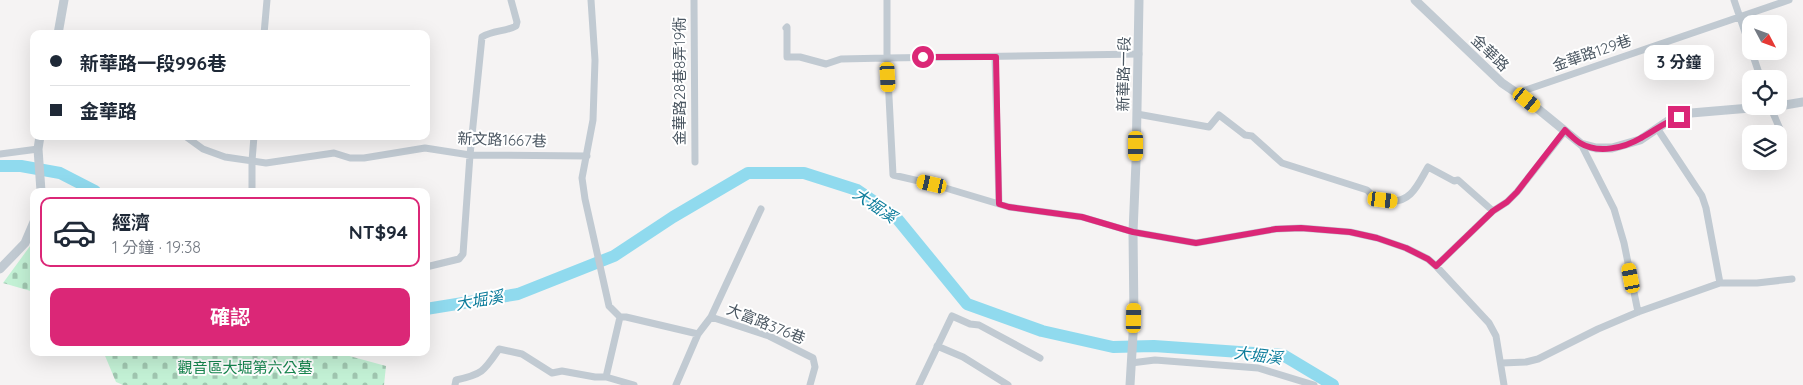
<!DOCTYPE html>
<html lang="zh-TW">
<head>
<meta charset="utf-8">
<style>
	:root { --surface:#fff; --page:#f2f2f3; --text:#1f2937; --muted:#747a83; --line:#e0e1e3; --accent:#db2777 }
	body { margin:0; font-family:Quicksand,"Noto Sans TC",sans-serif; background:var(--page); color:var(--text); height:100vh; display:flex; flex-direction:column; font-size:19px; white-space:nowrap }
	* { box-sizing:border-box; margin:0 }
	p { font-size:16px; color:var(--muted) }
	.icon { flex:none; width:28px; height:28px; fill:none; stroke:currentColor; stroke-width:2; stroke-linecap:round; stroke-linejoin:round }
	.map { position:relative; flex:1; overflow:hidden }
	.panel { position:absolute; left:30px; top:188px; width:400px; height:168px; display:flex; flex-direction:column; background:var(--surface); border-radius:10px; box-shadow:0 5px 20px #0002 }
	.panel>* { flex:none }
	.top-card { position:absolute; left:30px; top:30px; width:400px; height:110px; border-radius:10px; box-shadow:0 5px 20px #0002; display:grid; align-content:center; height:110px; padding:0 20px; background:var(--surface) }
	.needle { width:32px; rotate:131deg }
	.controls { position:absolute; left:1742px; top:15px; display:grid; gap:10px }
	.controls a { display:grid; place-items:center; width:45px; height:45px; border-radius:10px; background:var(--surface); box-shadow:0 5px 20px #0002; font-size:25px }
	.end { position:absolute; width:22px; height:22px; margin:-11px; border:6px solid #db2777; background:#fff; box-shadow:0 0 0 2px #fff }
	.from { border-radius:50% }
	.bubble { position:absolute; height:35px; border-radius:10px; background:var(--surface); box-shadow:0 5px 20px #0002; font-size:16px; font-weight:700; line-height:35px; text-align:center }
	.car { position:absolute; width:15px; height:30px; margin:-15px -8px; border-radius:6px; box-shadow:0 0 4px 1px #0007; background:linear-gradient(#f5c518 24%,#345 0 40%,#f5c518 0 76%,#345 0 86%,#f5c518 0) }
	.top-card b { display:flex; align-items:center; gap:18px; height:48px; font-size:19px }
	.top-card b+b { border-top:1px solid var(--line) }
	.top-card i { width:12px; height:12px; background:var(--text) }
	ul { padding:9px 0 0; list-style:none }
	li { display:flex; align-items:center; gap:15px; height:70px; margin:0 10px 8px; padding:0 10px; border:2px solid var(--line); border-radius:10px }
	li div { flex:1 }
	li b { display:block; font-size:19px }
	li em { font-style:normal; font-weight:700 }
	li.current { border-color:var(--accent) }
	li>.icon { width:45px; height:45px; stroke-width:1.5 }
	.action { display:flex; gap:10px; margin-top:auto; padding:10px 20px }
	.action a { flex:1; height:58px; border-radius:10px; background:var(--accent); color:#fff; font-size:20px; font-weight:700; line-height:58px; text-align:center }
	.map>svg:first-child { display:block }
	.cemetery { fill:url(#cemetery-stones) }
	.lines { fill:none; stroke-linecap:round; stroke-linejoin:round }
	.river { stroke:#90daee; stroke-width:12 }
	.minor { stroke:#c1cad2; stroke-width:7 }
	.tertiary { stroke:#c1cad2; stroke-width:9 }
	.route { stroke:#db2777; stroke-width:6 }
	.labels { text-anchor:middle; stroke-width:4; stroke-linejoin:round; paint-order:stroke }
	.street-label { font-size:15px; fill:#4a5661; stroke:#fff }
	.park-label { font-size:15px; fill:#17864f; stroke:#fff }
	.water-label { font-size:16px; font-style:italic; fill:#0c7c9b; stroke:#fff }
</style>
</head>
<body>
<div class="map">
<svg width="1803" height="385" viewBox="0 0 1803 385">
	<defs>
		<pattern id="cemetery-stones" width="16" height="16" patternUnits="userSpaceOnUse" patternTransform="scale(1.25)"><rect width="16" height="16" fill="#c3f1d5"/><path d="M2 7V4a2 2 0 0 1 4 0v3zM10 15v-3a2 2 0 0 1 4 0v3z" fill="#a0c6b0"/></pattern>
	</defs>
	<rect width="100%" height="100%" fill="#f5f3f3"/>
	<path class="cemetery" d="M34 241V292L3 283 33 242Z
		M103 351H331L386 366 384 385H123L116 382Z"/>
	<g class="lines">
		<path class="river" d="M0 166H21L60 173 95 191
			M426 309 518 294 614 256 673 217 748 173H804L857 190 895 216 967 304 1042 331 1113 347 1154 346 1283 355 1333 385"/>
		<path class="minor" d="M591 0 595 60 593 120 582 178 585 199 609 306 620 317H626L698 334 711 317 761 209
			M694 0 695 162
			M887 0V58L893 175 932 184 1009 207 1082 217 1133 232 1196 243 1276 229 1301 228 1350 232 1377 238 1406 248 1428 259 1436 266 1489 323 1496 336 1504 385
			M1734 0 1761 79
			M786 28 787 27V57H800L826 64 841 59 887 58 1139 54
			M264 34 267 0
			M995 57 999 204
			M1517 93 1789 0
			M1770 106 1783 136
			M1137 114 1209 127 1219 115 1245 135 1252 136 1282 163 1367 190C1373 197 1378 199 1388 201 1411 204 1418 184 1428 167L1454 181 1458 180 1493 211
			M1657 128 1702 196 1706 208 1720 283
			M185 136 203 149 225 157 266 163 334 153 350 158H364L425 148 470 155 587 156
			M1581 144 1614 209 1624 243 1638 312
			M0 154 38 149
			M252 191V161L254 136
			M1436 266 1493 211 1507 202 1517 192 1565 131
			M426 267 459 259 463 254 470 155 482 37C493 30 505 32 516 26L517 22 511 0
			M620 317 606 377 634 385
			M711 317 769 336 813 358 815 367 810 385
			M937 346 963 357 1008 385
			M1131 363 1155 360 1258 368 1314 385
			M1502 363 1526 362 1538 359 1598 329 1638 312 1720 283H1757L1792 279
			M455 385 456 380C483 374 484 371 499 349L522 354 552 373 562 371 595 377H606
			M676 385 698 334
			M919 385 952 316 970 324 979 325 1040 358"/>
		<path class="tertiary" d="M1415 0 1502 83 1527 100 1581 144 1596 148H1612L1640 140 1668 121 1691 113 1774 106
			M58 34 64 0
			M1779 106 1803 102
			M40 136 38 149 41 191
			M0 269 25 243 34 222
			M1130 385 1134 318 1133 232 1136 162 1139 0"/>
	</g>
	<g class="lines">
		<path class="route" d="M923 57H996L999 204 1009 207 1082 217 1133 232 1196 243 1276 229 1301 228 1350 232 1377 238 1406 248 1428 259 1436 266 1493 211 1507 202 1517 192 1565 130C1570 135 1575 140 1580 143 1598 154 1624 148 1641 138 1654 131 1665 122 1679 117"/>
	</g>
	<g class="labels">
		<g class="street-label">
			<text transform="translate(1490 53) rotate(44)" y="5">金華路</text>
			<text transform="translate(1592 53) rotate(-19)" y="5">金華路129巷</text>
			<text transform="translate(1124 74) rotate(-89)" y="5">新華路一段</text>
			<text transform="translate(680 81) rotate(-90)" y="5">金華路28巷8弄19衖</text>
			<text transform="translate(502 140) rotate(2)" y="5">新文路1667巷</text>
			<text transform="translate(766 324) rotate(22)" y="5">大富路376巷</text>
		</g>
		<g class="park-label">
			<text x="245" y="373">觀音區大堀第六公墓</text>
		</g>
		<g class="water-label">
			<text transform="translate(875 205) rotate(34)" y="6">大堀溪</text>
			<text transform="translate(479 300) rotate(-10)" y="6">大堀溪</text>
			<text transform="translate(1258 355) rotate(7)" y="6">大堀溪</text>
		</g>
	</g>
</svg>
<div class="controls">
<a><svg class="needle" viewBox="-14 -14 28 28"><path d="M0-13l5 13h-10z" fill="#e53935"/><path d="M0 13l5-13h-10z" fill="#747a83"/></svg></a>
<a><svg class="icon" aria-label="locate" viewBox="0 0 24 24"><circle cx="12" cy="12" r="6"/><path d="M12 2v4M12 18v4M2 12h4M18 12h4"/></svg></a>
<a><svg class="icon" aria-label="layers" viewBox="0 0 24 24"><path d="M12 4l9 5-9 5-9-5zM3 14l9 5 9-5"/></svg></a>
</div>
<i class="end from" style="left:923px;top:57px"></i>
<i class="end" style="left:1679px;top:117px"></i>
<div class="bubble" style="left:1644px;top:45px;width:70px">3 分鐘</div>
<i class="car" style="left:888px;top:77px;rotate:177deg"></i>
<i class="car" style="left:1527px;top:100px;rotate:129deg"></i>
<i class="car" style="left:1136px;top:146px;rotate:180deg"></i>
<i class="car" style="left:932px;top:184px;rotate:283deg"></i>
<i class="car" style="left:1383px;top:200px;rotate:97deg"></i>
<i class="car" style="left:1631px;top:278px;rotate:349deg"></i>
<i class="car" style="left:1134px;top:318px;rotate:1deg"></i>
<div class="top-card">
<b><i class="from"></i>新華路一段996巷</b>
<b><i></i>金華路</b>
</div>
<section class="panel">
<ul>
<li class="current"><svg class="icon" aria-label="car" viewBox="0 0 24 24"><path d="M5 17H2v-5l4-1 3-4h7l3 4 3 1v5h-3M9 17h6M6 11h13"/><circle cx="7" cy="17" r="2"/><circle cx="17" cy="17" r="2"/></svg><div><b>經濟</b><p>1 分鐘 · 19:38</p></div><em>NT$94</em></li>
</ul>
<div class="action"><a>確認</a></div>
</section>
</div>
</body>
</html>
